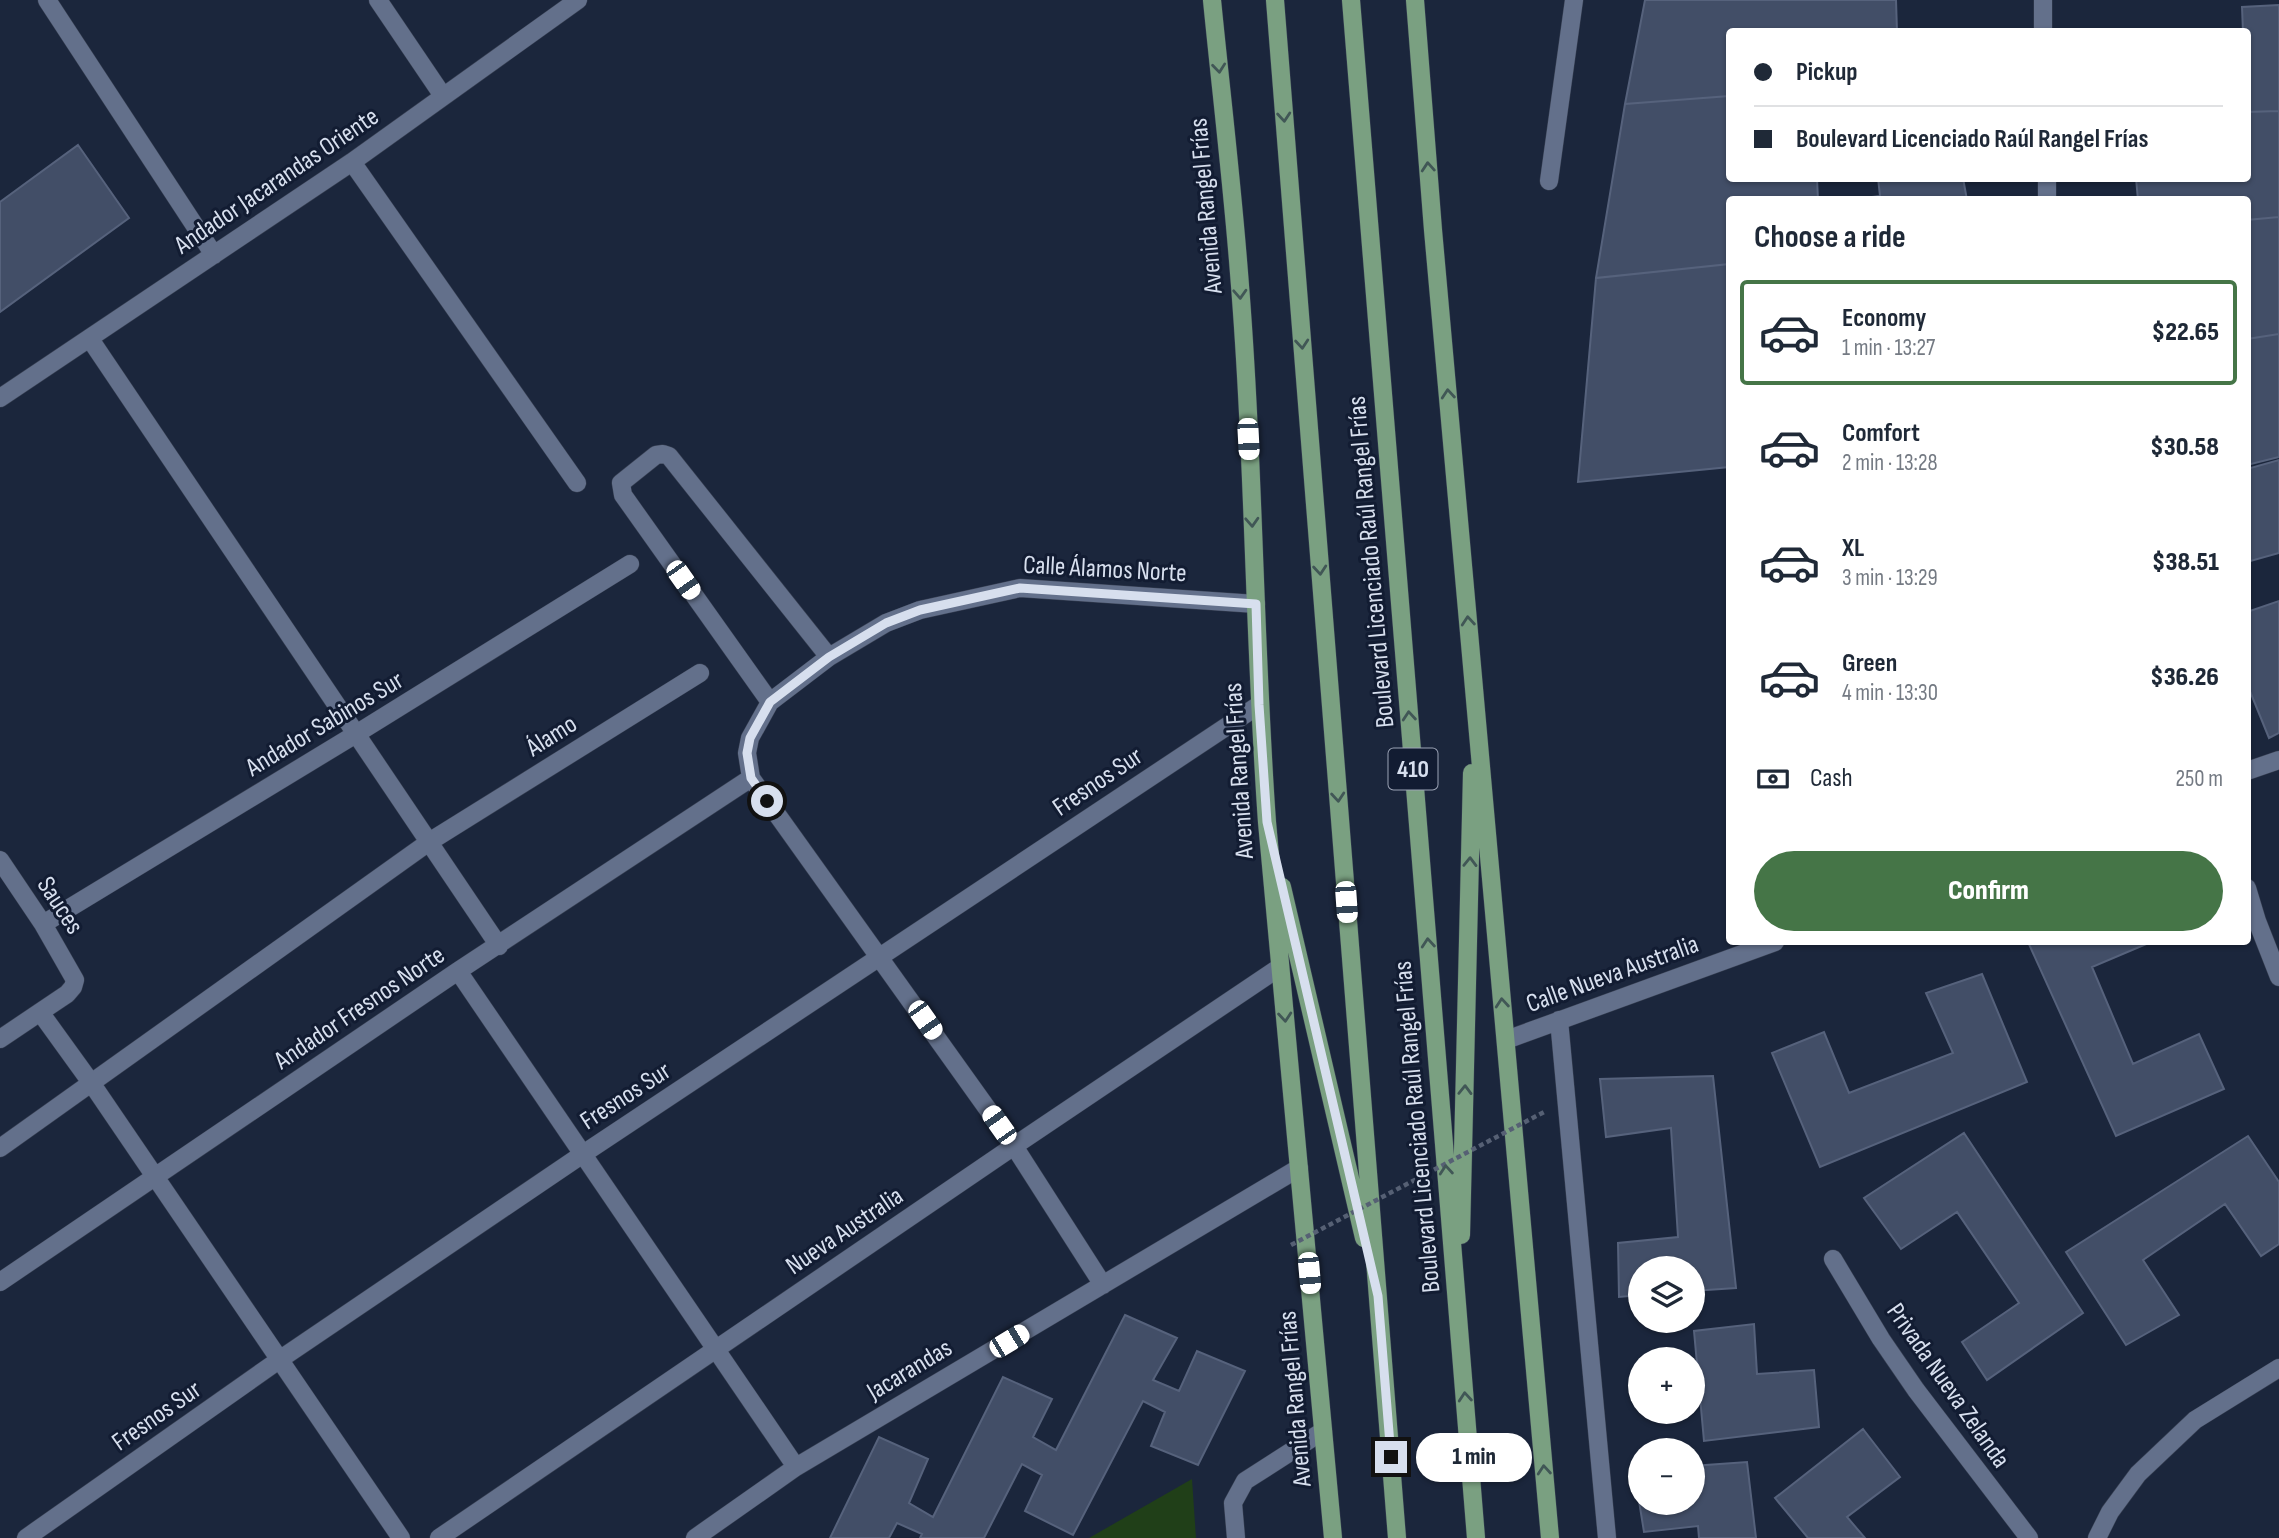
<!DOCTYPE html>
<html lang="en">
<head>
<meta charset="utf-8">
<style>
	:root { --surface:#fff; --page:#f6f6f7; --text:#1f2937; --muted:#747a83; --line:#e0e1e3; --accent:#457547 }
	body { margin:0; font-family:"Sofia Sans Condensed",sans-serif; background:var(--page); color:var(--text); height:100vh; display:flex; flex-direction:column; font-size:26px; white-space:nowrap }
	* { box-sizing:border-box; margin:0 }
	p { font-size:23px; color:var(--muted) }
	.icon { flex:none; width:38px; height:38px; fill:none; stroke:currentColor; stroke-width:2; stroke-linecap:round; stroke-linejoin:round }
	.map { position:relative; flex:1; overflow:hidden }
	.drawer { position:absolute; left:1726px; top:196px; width:525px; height:749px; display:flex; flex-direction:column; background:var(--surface); border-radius:7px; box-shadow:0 2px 5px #0004 }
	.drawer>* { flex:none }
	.guide { position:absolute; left:1726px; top:28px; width:525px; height:154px; border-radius:7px; box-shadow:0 2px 5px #0004; display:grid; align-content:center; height:154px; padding:0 28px; background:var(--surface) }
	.tools { position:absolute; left:1628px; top:1256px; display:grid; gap:14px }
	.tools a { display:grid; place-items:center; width:77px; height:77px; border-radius:50%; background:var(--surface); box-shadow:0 2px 5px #0004; font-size:35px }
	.end { position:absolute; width:32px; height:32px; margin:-16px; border:9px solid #d7dfee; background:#111; box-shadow:0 0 0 4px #111 }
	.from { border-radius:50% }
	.bubble { position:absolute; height:49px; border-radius:24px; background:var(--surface); box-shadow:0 2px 5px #0004; font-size:23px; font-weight:800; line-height:49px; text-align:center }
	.car { position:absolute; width:21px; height:42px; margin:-21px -10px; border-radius:9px; box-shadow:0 0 5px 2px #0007; background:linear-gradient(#fff 24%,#345 0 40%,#fff 0 76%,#345 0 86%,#fff 0) }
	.guide b { display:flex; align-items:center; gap:24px; height:66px; font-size:26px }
	.guide b+b { border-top:2px solid var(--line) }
	.guide i { width:18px; height:18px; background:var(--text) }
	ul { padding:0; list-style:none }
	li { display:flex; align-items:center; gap:21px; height:105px; margin:0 14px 10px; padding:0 14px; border:4px solid transparent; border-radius:7px }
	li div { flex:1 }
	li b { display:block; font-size:26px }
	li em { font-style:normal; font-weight:800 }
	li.on { border-color:var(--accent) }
	li>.icon { width:63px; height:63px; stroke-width:1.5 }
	h2 { padding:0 28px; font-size:32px; line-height:84px }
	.pay { display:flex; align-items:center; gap:18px; height:77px; padding:0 28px; font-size:26px }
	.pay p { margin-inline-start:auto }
	.cta { display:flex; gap:14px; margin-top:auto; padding:14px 28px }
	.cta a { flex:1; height:80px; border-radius:42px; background:var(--accent); color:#fff; font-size:28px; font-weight:800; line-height:80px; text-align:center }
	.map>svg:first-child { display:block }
	.green { fill:#203f18 }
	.building { fill:#424e67; stroke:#56627c; stroke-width:2 }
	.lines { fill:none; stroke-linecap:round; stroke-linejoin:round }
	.minor-casing { stroke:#384053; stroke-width:19 }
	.major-casing { stroke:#384053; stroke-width:19 }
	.minor { stroke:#63708b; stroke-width:18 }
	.major { stroke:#7aa081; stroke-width:18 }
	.path-bridge { stroke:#566074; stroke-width:4.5; stroke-dasharray:5 3.5; stroke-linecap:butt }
	.oneway { stroke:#415756 }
	.route { stroke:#d7dfee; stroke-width:9 }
	.labels { text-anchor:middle; stroke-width:6; stroke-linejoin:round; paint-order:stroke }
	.shield { fill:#121c32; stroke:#9ca4b6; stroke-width:2 }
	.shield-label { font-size:24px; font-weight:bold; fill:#d7dfee }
	.street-label { font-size:26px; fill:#d7dfee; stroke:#121c32 }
</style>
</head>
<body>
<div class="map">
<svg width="2279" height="1538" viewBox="0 0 2279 1538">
	<rect width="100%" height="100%" fill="#1b263c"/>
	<path class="green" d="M1192 1479 1196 1538H1089Z"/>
	<path class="building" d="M1645 0H1896L1897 32H1729V96L1625 104Z
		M2279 5V111L2247 112V32H2243L2242 7Z
		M1729 96V178H1817L1818 200H1729V264L1596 278 1625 104Z
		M2279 111V217L2247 220V200H2138L2136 178H2247V112Z
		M78 145 129 218 0 312V202Z
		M1878 178H1963L1967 200H1848L1880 196Z
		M2279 217V334L2247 339V220Z
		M1729 264V467L1578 482 1596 278Z
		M2279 334V457L2247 465V339Z
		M2279 460V553L2247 562V469Z
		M2279 601V733L2269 738 2247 684V612Z
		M2028 942H2151L2092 967 2133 1064 2199 1034 2224 1089 2116 1136Z
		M1982 974 2027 1082 1820 1167 1772 1053 1824 1032 1849 1093 1953 1053 1926 993Z
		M1713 1076 1736 1288 1692 1291V1269H1640V1295L1619 1297 1618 1243 1678 1237 1671 1128 1606 1137 1600 1079Z
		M1964 1133 2083 1313 1987 1380 1962 1342 2019 1303 1957 1212 1901 1249 1864 1198Z
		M2248 1136 2279 1182V1244L2261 1256 2225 1204 2143 1260 2179 1315 2126 1345 2066 1252Z
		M1125 1315 1177 1338 1153 1380 1179 1391 1197 1351 1245 1371 1198 1465 1151 1446 1165 1412 1143 1401 1073 1535 1025 1511 1042 1475 1022 1464 984 1538H920L922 1534 897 1523 889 1538H830L879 1437 928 1459 909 1503 933 1517 1003 1377 1052 1399 1033 1437 1056 1450Z
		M1754 1324 1757 1374 1814 1370 1819 1427 1704 1441 1694 1331Z
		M1863 1429 1900 1477 1847 1517 1865 1538H1808L1775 1498Z
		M1747 1462 1756 1538H1699L1698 1526 1644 1532 1634 1470H1640V1503H1692V1466Z"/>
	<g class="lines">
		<defs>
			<path id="minor" d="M47 0 214 255
				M378 0 443 96
				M2043 32V0
				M352 162 577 483
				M2047 178V200
				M1549 181 1574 0
				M90 339 499 946
				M0 398 352 162 578 0
				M770 702 623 495 621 483 656 455 663 454 669 456 829 657
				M2247 771 2279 760
				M0 860 43 924 75 980 73 987 67 994 0 1039
				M2247 888 2257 921 2279 977
				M43 924 356 734 630 564
				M458 971 796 1467
				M40 1012 92 1084 401 1538
				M1559 1020 1607 1538
				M1506 1040 1775 942
				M0 1148 429 842 700 673
				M1833 1259 1881 1339 1916 1390 2029 1538
				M0 1282 458 971 751 778
				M1103 1285 1014 1146 751 778 747 753 750 738 770 702 829 657 886 623 920 610 1020 588 1256 604
				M26 1538 279 1360 583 1154 1259 705
				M439 1538 1014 1146 1280 967
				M695 1538 796 1467 1299 1168
				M1236 1538 1233 1503 1245 1481 1323 1431
				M2097 1538 2110 1512 2138 1474 2195 1420 2279 1368"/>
			<path id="major" d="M1212 0C1221 91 1232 182 1239 273 1254 456 1254 640 1267 822L1333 1538
				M1275 0 1397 1538
				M1351 0 1476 1538
				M1415 0 1433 230 1550 1538
				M1282 887 1364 1238
				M1461 1235 1472 773"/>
		</defs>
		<use href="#minor" class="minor-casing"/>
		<use href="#major" class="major-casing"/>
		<use href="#minor" class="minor"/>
		<use href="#major" class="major"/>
		<path class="path-bridge" d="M1291 1245 1544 1112"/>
	</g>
	<defs><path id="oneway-chevron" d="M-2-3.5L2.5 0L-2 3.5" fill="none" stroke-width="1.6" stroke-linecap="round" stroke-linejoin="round" transform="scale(1.75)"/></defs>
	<g class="oneway">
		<use href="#oneway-chevron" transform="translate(1219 68) rotate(84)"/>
		<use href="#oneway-chevron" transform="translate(1284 117) rotate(85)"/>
		<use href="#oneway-chevron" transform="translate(1428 167) rotate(-94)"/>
		<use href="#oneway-chevron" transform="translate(1240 294) rotate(87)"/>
		<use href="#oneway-chevron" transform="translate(1302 344) rotate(85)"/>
		<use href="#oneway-chevron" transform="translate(1448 394) rotate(-95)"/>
		<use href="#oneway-chevron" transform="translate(1252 522) rotate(87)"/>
		<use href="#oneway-chevron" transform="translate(1320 570) rotate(85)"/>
		<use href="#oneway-chevron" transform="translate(1468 621) rotate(-95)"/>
		<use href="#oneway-chevron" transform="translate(1409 716) rotate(-95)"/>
		<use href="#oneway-chevron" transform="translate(1338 797) rotate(85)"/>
		<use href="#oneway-chevron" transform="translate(1470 862) rotate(-89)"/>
		<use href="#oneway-chevron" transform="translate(1428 943) rotate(-95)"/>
		<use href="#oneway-chevron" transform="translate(1502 1003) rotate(-95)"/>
		<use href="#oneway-chevron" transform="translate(1285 1017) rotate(85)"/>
		<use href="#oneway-chevron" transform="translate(1465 1090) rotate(-89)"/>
		<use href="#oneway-chevron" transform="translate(1446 1170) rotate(-95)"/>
		<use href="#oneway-chevron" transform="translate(1465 1397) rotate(-95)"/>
		<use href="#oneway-chevron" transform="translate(1544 1470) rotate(-95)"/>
	</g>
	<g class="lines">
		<path class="route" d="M767 801 751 778 747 753 750 738 770 702 829 657 886 623 920 610 1020 588 1256 604 1259 705 1267 822 1378 1296 1391 1457"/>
	</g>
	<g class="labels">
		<rect class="shield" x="1388.5" y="748.5" width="49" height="41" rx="5"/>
		<g class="shield-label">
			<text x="1413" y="777">410</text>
		</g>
		<g class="street-label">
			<text transform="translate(276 180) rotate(-34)" y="9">Andador Jacarandas Oriente</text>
			<text transform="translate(1205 206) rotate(-95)" y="9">Avenida Rangel Frías</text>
			<text transform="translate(1370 562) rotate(-95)" y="9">Boulevard Licenciado Raúl Rangel Frías</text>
			<text transform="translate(1105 568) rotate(3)" y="9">Calle Álamos Norte</text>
			<text transform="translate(324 723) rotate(-31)" y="9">Andador Sabinos Sur</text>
			<text transform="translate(551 735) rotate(-32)" y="9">Álamo</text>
			<text transform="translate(1238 771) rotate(-94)" y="9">Avenida Rangel Frías</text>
			<text transform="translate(1097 781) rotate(-34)" y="9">Fresnos Sur</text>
			<text transform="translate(61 905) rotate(57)" y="9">Sauces</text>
			<text transform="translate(1612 973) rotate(-20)" y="9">Calle Nueva Australia</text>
			<text transform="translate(359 1007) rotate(-34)" y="9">Andador Fresnos Norte</text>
			<text transform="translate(625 1095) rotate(-33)" y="9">Fresnos Sur</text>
			<text transform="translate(1416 1127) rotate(-95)" y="9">Boulevard Licenciado Raúl Rangel Frías</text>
			<text transform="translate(844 1230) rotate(-34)" y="9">Nueva Australia</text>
			<text transform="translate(909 1369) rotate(-31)" y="9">Jacarandas</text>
			<text transform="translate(1949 1385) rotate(55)" y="9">Privada Nueva Zelanda</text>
			<text transform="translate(1294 1399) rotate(-95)" y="9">Avenida Rangel Frías</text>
			<text transform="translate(156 1415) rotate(-35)" y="9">Fresnos Sur</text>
		</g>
	</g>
</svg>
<div class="tools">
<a><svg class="icon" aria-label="layers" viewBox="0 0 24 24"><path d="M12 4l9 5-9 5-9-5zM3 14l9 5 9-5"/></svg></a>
<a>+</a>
<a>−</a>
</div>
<i class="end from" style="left:767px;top:801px"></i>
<i class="end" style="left:1391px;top:1457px"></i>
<div class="bubble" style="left:1416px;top:1433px;width:116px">1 min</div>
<i class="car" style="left:1248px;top:439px;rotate:177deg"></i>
<i class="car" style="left:683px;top:580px;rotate:145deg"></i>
<i class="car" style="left:1346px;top:902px;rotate:176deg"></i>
<i class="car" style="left:925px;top:1020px;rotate:145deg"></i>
<i class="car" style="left:999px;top:1125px;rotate:325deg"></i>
<i class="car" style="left:1309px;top:1273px;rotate:175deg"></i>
<i class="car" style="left:1009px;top:1341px;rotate:59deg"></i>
<div class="guide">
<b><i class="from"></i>Pickup</b>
<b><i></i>Boulevard Licenciado Raúl Rangel Frías</b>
</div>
<section class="drawer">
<h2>Choose a ride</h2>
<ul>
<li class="on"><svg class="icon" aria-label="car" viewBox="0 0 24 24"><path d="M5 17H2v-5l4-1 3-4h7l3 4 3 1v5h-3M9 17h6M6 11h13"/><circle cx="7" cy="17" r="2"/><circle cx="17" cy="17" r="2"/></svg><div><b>Economy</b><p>1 min · 13:27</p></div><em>$22.65</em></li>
<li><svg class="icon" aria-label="car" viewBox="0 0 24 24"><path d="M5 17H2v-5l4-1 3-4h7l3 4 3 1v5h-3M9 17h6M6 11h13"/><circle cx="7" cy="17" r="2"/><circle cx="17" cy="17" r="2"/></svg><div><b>Comfort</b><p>2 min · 13:28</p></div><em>$30.58</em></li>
<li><svg class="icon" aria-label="car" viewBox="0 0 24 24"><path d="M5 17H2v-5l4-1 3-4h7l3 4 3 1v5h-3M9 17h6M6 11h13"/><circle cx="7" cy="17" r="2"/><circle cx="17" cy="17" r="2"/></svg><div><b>XL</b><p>3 min · 13:29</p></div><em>$38.51</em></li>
<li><svg class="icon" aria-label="car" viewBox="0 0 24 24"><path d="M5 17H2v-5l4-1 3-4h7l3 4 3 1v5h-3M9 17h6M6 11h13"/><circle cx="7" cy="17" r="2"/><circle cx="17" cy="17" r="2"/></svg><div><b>Green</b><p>4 min · 13:30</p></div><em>$36.26</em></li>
</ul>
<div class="pay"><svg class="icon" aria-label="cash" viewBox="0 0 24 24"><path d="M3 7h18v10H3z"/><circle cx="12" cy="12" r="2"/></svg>Cash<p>250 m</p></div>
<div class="cta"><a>Confirm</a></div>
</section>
</div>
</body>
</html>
